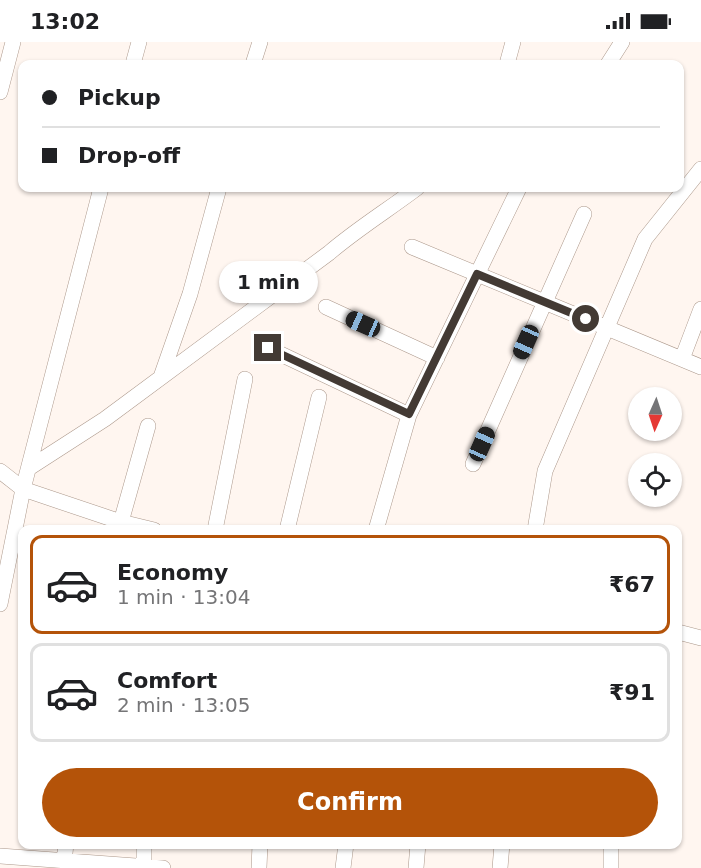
<!DOCTYPE html>
<html lang="en">
<head>
<meta charset="utf-8">
<style>
	:root { --surface:#fff; --page:#f2f2f2; --text:#202124; --muted:#757577; --line:#e0e0e0; --accent:#b45309 }
	body { margin:0; font-family:"DejaVu Sans",sans-serif; background:var(--page); color:var(--text); height:100vh; display:flex; flex-direction:column; font-size:22px; white-space:nowrap }
	* { box-sizing:border-box; margin:0 }
	p { font-size:20px; color:var(--muted) }
	.icon { flex:none; width:33px; height:33px; fill:none; stroke:currentColor; stroke-width:2; stroke-linecap:round; stroke-linejoin:round }
	.map { position:relative; flex:1; overflow:hidden }
	.sheet { position:absolute; left:18px; top:483px; width:664px; height:324px; display:flex; flex-direction:column; background:var(--surface); border-radius:12px; box-shadow:0 2px 4px #0004 }
	.sheet>* { flex:none }
	.banner { position:absolute; left:18px; top:18px; width:666px; height:132px; border-radius:12px; box-shadow:0 2px 4px #0004; display:grid; align-content:center; height:132px; padding:0 24px; background:var(--surface) }
	.needle { width:39px; rotate:183deg }
	.controls { position:absolute; left:628px; top:345px; display:grid; gap:12px }
	.controls a { display:grid; place-items:center; width:54px; height:54px; border-radius:50%; background:var(--surface); box-shadow:0 2px 4px #0004; font-size:30px }
	.end { position:absolute; width:27px; height:27px; margin:-14px; border:8px solid #433a34; background:#fff; box-shadow:0 0 0 3px #fff }
	.from { border-radius:50% }
	.bubble { position:absolute; height:42px; border-radius:21px; background:var(--surface); box-shadow:0 2px 4px #0004; font-size:20px; font-weight:700; line-height:42px; text-align:center }
	.car { position:absolute; width:18px; height:36px; margin:-18px -9px; border-radius:8px; box-shadow:0 0 4px 2px #0007; background:linear-gradient(#222 24%,#8ab4d8 0 40%,#222 0 76%,#8ab4d8 0 86%,#222 0) }
	.banner b { display:flex; align-items:center; gap:21px; height:57px; font-size:22px }
	.banner b+b { border-top:2px solid var(--line) }
	.banner i { width:15px; height:15px; background:var(--text) }
	ul { padding:10px 0 0; list-style:none }
	li { display:flex; align-items:center; gap:18px; height:99px; margin:0 12px 9px; padding:0 12px; border:3px solid var(--line); border-radius:12px }
	li div { flex:1 }
	li b { display:block; font-size:22px }
	li em { font-style:normal; font-weight:700 }
	li.selected { border-color:var(--accent) }
	li>.icon { width:54px; height:54px; stroke-width:1.5 }
	.primary-button { display:flex; gap:12px; margin-top:auto; padding:12px 24px }
	.primary-button a { flex:1; height:69px; border-radius:36px; background:var(--accent); color:#fff; font-size:24px; font-weight:700; line-height:69px; text-align:center }
	.status { display:flex; justify-content:space-between; align-items:center; height:42px; padding:0 30px; background:var(--surface); direction:ltr }
	.status svg { height:16px; fill:currentColor }
	.map>svg:first-child { display:block }
	.lines { fill:none; stroke-linecap:round; stroke-linejoin:round }
	.minor-casing { stroke:#ac988b; stroke-width:16 }
	.minor { stroke:#fff; stroke-width:15 }
	.route { stroke:#433a34; stroke-width:8 }
</style>
</head>
<body>
<div class="status"><b>13:02</b><svg viewBox="0 0 49 12"><path d="M0 12V9h3v3zM5 12V6h3v6zM10 12V3h3v9zM15 12V0h3v12zM26 1h20v11H26zM47 4h2v5h-2z"/></svg></div>
<div class="map">
<svg width="701" height="826" viewBox="0 0 701 826">
	<rect width="100%" height="100%" fill="#fff6f0"/>
	<g class="lines">
		<defs>
			<path id="minor" d="M133 22 139 0
				M253 22 260 0
				M507 22 513 0
				M608 22 622 0
				M0 50 13 0
				M412 205 701 325
				M326 265 437 316
				M268 306 409 373
				M682 317 701 267
				M161 335 190 252 219 146
				M473 422 584 172
				M29 426 105 377 329 211C357 187 388 168 417 146
				M0 429 23 447 121 480 154 488
				M121 480 148 384
				M215 488 245 337
				M287 488 319 355
				M376 488 409 373 519 146
				M535 488 545 429 645 197 701 127
				M0 562 23 447 101 146
				M678 590 701 596
				M611 802V826
				M0 814 163 826
				M64 820 66 802
				M144 826V802
				M259 826 260 802
				M343 826 346 802
				M416 826 418 802
				M500 826 502 802"/>
		</defs>
		<use href="#minor" class="minor-casing"/>
		<use href="#minor" class="minor"/>
	</g>
	<g class="lines">
		<path class="route" d="M268 306 409 372 477 232 586 277"/>
	</g>
</svg>
<div class="controls">
<a><svg class="needle" viewBox="-14 -14 28 28"><path d="M0-13l5 13h-10z" fill="#e53935"/><path d="M0 13l5-13h-10z" fill="#757577"/></svg></a>
<a><svg class="icon" aria-label="locate" viewBox="0 0 24 24"><circle cx="12" cy="12" r="6"/><path d="M12 2v4M12 18v4M2 12h4M18 12h4"/></svg></a>
</div>
<i class="end from" style="left:586px;top:277px"></i>
<i class="end" style="left:268px;top:306px"></i>
<div class="bubble" style="left:219px;top:219px;width:99px">1 min</div>
<i class="car" style="left:363px;top:282px;rotate:294deg"></i>
<i class="car" style="left:526px;top:300px;rotate:204deg"></i>
<i class="car" style="left:482px;top:402px;rotate:24deg"></i>
<div class="banner">
<b><i class="from"></i>Pickup</b>
<b><i></i>Drop-off</b>
</div>
<section class="sheet">
<ul>
<li class="selected"><svg class="icon" aria-label="car" viewBox="0 0 24 24"><path d="M5 17H2v-5l4-1 3-4h7l3 4 3 1v5h-3M9 17h6M6 11h13"/><circle cx="7" cy="17" r="2"/><circle cx="17" cy="17" r="2"/></svg><div><b>Economy</b><p>1 min · 13:04</p></div><em>₹67</em></li>
<li><svg class="icon" aria-label="car" viewBox="0 0 24 24"><path d="M5 17H2v-5l4-1 3-4h7l3 4 3 1v5h-3M9 17h6M6 11h13"/><circle cx="7" cy="17" r="2"/><circle cx="17" cy="17" r="2"/></svg><div><b>Comfort</b><p>2 min · 13:05</p></div><em>₹91</em></li>
</ul>
<div class="primary-button"><a>Confirm</a></div>
</section>
</div>
</body>
</html>
